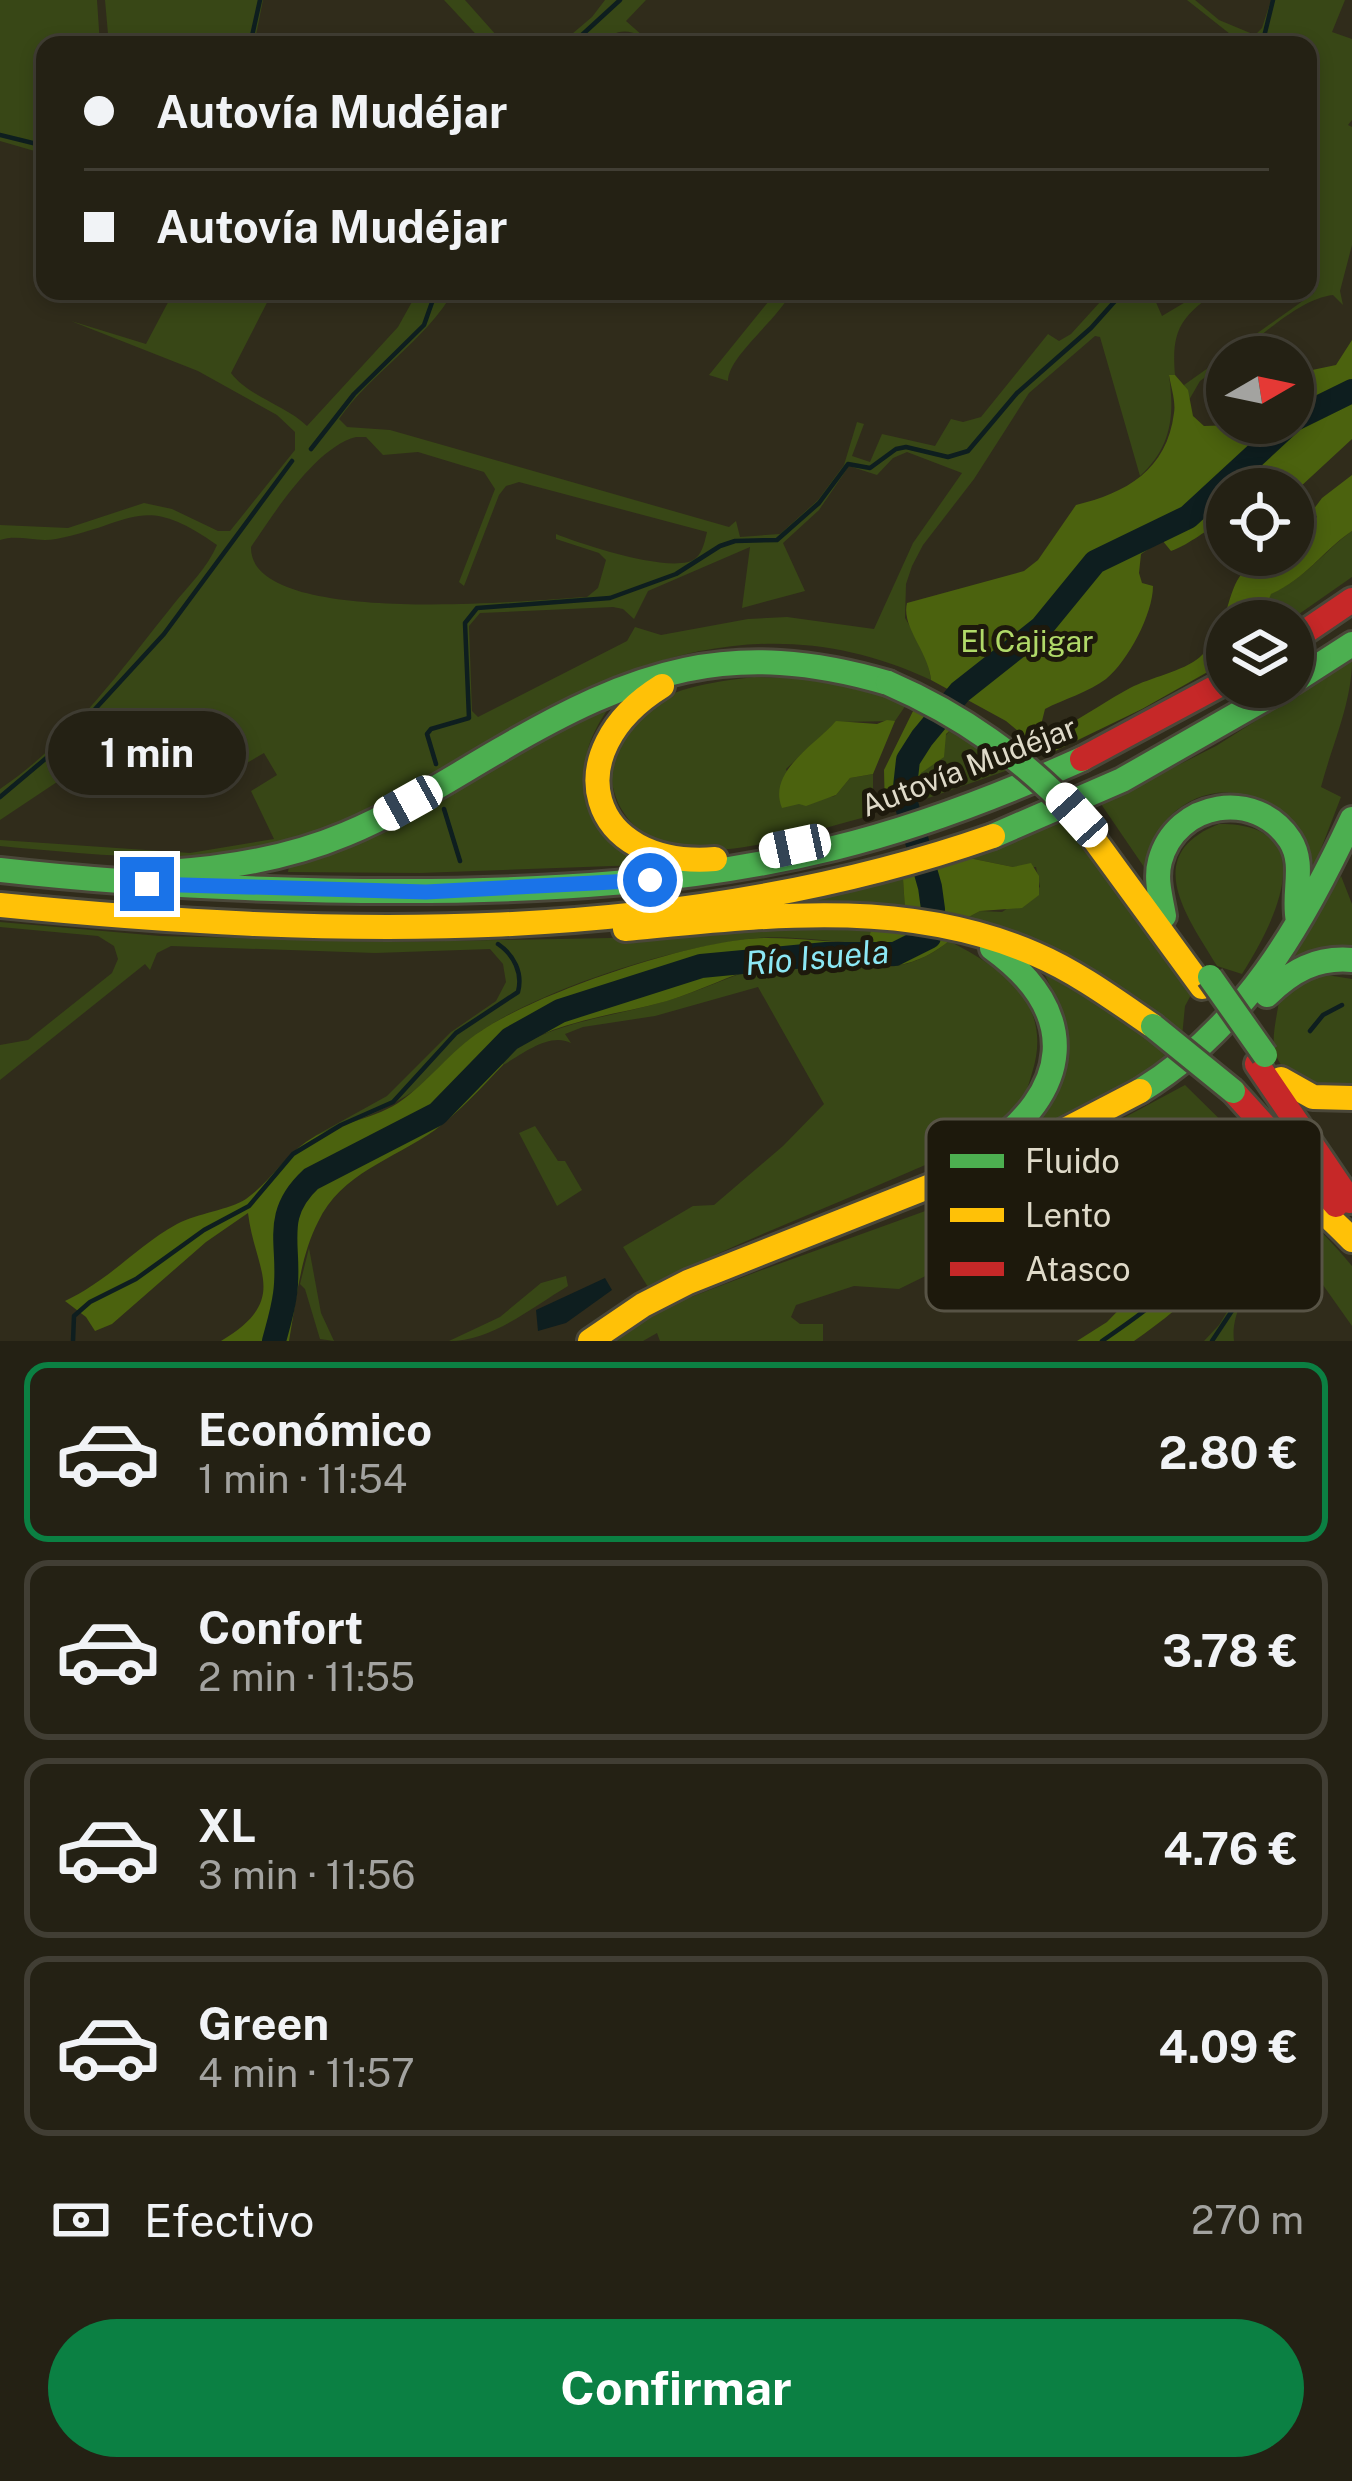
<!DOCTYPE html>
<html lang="es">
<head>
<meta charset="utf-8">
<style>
	:root { --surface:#242114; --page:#302e22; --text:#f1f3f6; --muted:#a3a3a0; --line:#413e34; --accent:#0b8043 }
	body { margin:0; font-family:"Public Sans",sans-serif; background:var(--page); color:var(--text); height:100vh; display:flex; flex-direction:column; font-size:45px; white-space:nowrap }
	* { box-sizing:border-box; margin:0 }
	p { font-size:39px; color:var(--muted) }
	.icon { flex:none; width:66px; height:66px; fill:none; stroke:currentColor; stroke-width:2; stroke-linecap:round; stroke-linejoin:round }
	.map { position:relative; height:1341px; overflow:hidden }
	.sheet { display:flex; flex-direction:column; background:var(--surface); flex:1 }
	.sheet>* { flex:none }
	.guide { position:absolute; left:36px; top:36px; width:1281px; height:264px; border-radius:24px; box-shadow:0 6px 18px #0003,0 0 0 3px var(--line); display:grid; align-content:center; height:264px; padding:0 48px; background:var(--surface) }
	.needle { width:78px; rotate:81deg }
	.buttons { position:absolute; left:1206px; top:336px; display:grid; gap:24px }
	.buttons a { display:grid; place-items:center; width:108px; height:108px; border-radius:50%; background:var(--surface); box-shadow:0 6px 18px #0003,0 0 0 3px var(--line); font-size:60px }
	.end { position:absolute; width:54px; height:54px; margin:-27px; border:15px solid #1a73e8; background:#fff; box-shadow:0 0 0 6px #fff }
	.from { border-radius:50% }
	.bubble { position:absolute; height:84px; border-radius:42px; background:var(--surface); box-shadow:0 6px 18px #0003,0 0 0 3px var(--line); font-size:39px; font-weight:700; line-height:84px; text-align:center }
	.car { position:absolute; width:36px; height:72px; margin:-36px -18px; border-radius:15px; box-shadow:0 0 9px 3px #0007; background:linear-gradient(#fff 24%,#345 0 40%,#fff 0 76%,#345 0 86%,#fff 0) }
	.guide b { display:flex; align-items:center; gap:42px; height:114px; font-size:45px }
	.guide b+b { border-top:3px solid var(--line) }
	.guide i { width:30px; height:30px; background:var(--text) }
	ul { padding:21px 0 0; list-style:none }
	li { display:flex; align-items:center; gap:36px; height:180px; margin:0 24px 18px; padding:0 24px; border:6px solid var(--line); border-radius:24px }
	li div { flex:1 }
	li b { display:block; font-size:45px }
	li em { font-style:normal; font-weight:700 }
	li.active { border-color:var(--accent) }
	li>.icon { width:108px; height:108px; stroke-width:1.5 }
	.pay { display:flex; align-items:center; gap:30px; height:132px; padding:0 48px; font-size:45px }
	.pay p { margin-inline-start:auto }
	.primary-button { display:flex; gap:24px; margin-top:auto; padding:24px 48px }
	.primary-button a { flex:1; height:138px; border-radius:72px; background:var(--accent); color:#fff; font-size:48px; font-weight:700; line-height:138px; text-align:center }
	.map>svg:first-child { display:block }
	.green { fill:#384716; fill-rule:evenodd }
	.forest { fill:#4b620e }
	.water { fill:#0e1e1f }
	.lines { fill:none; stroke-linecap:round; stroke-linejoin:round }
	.stream { stroke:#0e1e1f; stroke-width:4.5 }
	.river { stroke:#0e1e1f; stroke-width:24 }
	.fast-casing { stroke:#4a4739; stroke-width:30 }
	.slow-casing { stroke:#4a4739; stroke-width:30 }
	.jam-casing { stroke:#4a4739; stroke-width:30 }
	.fast { stroke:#4caf50; stroke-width:24 }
	.slow { stroke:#ffc107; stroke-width:24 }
	.jam { stroke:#c62828; stroke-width:24 }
	.fast-bridge-casing { stroke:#4a4739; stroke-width:30; stroke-linecap:butt }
	.fast-bridge { stroke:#4caf50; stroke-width:24 }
	.route { stroke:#1a73e8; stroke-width:15 }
	.labels { text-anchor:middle; stroke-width:10; stroke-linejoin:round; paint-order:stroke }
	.park-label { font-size:30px; fill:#b1da69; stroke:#1d190c }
	.street-label { font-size:30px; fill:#dfdac9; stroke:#1d190c }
	.water-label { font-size:33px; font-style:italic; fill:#8ce8f5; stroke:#1d190c }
	.key { fill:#1d190c; stroke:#575345; stroke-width:3 }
	.key-label { font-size:33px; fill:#dfdac9 }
</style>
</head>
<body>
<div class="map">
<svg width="1352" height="1341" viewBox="0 0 1352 1341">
	<rect width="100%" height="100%" fill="#302c1b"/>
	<path class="green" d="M0 0H97L100 45H45V154L0 141Z
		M105 0H263L254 45H109Z
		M444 0H465L505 45H486Z
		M605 0H646L626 21 643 36C623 28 615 30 600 45H559L592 17Z
		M1187 0H1195L1219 20 1255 35 1262 28 1271 0H1345L1332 32 1352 39V120L1348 125 1352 127V245L1340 291 1343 305 1333 295C1299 299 1261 337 1233 357H1227V361L1200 381 1189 400 1184 385 1314 293V282L1308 273V45H1244Z
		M174 291H273L231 373C249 397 285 405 307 426L398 327 418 291H454C424 342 372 372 339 419L347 427 390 430 729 527 736 521 740 537 780 534 818 500 844 465 857 422 864 424 852 456 870 462 882 434 935 446 951 419 963 422 981 417 1048 334 1059 341 1071 334 1110 291H1151L1162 316 1204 291H1218C1181 316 1171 330 1175 375L1169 376C1175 416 1171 448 1140 476L1100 337 1095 336 1029 393 974 479 923 545 912 566 906 584 905 618 926 653 931 680C778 608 638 652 500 735 443 770 387 808 324 831 218 870 110 856 0 846V840L190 853 274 839 251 791 277 775 264 753 245 764 236 747 63 778 0 820V789C71 741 120 671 173 605 188 586 208 567 217 545 141 491 134 524 56 539 37 543 19 534 0 540V525L68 528 144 503 172 509 218 531H230L295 450V432L277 415 198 371 71 321 146 344ZM356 437H366L383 455 418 452 484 472 495 489 459 582 464 586 499 495 506 486 519 482 707 532C705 540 703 552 696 558 676 576 581 544 556 534V539L599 553 606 560 598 588 587 597C534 600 249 629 251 547 274 513 316 447 356 437ZM907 452 962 473 913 543 874 629 787 617 748 619 661 635 635 627 627 641 478 717 472 711 469 626 480 613 613 607 623 609 634 619 648 591 750 547 742 608 805 591 783 543 819 510 849 466 877 475 893 458Z
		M777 291H792C778 320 728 356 728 381L709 375Z
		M1352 531V577L1289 621H1260L1270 594C1305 579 1323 552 1352 531Z
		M1352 660C1352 703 1332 745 1321 787L1341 797 1314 867C1297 804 1223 764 1169 817 1156 830 1150 849 1144 867L1101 804 1216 746Z
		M754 677 813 679 908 702 895 721 836 722 786 769 799 803 835 796 850 778 873 774V815C816 829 731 861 673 847 625 835 597 785 619 741 623 733 626 723 633 717 666 688 711 682 754 677Z
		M613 702C559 776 594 798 641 859L640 865 420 873 288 872 289 866Z
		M955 726 1011 769 914 803C915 775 934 745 955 726Z
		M1064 820 1191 995 1185 1006 1182 1037 963 920 980 911 1002 912 1040 887 1036 867H1013L969 858Z
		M1219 824C1326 823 1274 924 1242 974L1217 966C1187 916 1140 855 1219 824Z
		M1341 876 1352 904V948L1297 960 1293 956Z
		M903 879 905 909 780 904Z
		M0 922 160 936 393 942 610 938 731 924 872 925 868 943C832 943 794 935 758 938 678 946 548 986 481 1031 463 1043 450 1061 434 1075 398 1107 357 1121 313 1137L387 1096 451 1032 496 1001 506 982 503 964 490 949 375 953 171 946 157 953 150 970 145 964 0 1080V1045L28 1040 112 973 118 959 114 946 98 936 0 927Z
		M949 941C1004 969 1054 1004 1032 1073 1028 1087 1023 1103 1013 1115 988 1143 942 1157 909 1172 822 1210 733 1244 648 1287L623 1247 693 1206 714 1205 783 1146 824 1104 758 987 655 1016 583 1027 565 1034 571 1043C549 1032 523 1054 503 1065L502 1058C550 1021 610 1018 666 1001 705 990 741 969 781 963 847 955 889 989 949 941Z
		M1044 973 1124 1020 1172 1055 1103 1100 1029 1135C1074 1079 1077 1037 1044 973Z
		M1327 975 1352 979V1083C1326 1091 1284 1084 1275 1052 1271 1038 1277 1016 1279 1001L1307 980Z
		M1185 1085 1247 1146C1193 1130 1159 1123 1103 1129Z
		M535 1126 558 1161H565L582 1190 557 1206 519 1133Z
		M1129 1151C1233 1153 1286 1188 1352 1266V1326L1306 1261C1266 1250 1229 1305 1234 1341H1204L1219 1325 1251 1273 1288 1232C1270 1220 1249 1217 1233 1204 1213 1188 1217 1173 1189 1163L1069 1198 1042 1212 1051 1218 1044 1228 1006 1244 1003 1238 899 1289 854 1286 796 1305 791 1317 800 1324H823V1341H660L657 1333 643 1341H614L665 1307 759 1271 1036 1171 1097 1155Z
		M309 1248 321 1313 334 1341 320 1339 305 1289 300 1284Z
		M566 1276 568 1286C531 1308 492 1341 449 1341L500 1317 541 1283Z"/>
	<path class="forest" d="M1352 340V439L1299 488 1227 489V521C1203 530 1193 543 1171 551L1162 540 1141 554 1139 573 1142 583 1153 586C1153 614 1128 661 1106 679 1089 692 1064 699 1045 709L1041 725 1053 729 1065 727C1087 714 1108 700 1130 688 1151 677 1182 672 1200 657 1244 620 1211 555 1293 555V539L1317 517 1313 510 1322 498 1352 475V531C1321 552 1307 578 1271 594L1260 621H1227V661L1142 709 1047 755 1006 721 931 680C929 652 901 627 907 603L1024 571 1038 560 1076 505C1126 493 1167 470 1174 413 1176 402 1171 387 1169 375H1175L1188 390 1193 416 1204 426 1293 423V374L1336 365Z
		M915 707 955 726 946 734 944 757 921 773 914 803 885 812 884 770Z
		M887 720 895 721 873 774 850 778 836 795 806 806 799 804 782 808C767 772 815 745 836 721L877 724Z
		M969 858 1013 867 1031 863 1039 876V895L1022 908 980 911 963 920 905 909 903 879Z
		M872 925 949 941C891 988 846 955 781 963 741 968 705 990 667 1001 610 1017 550 1020 502 1058L503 1065C481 1088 460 1111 435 1130 394 1159 341 1173 318 1222 300 1257 296 1302 289 1341H221C291 1299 255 1272 248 1213L206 1242 112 1324 95 1331 86 1317 65 1301C111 1279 137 1246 177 1224 198 1213 229 1210 246 1199 268 1184 283 1158 306 1142 333 1123 370 1121 398 1103 429 1082 450 1051 481 1031 539 992 697 938 767 938 801 938 834 943 868 943Z
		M1226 1199 1246 1214C1233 1265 1176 1312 1134 1341H1077L1107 1322Z"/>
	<path class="water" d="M605 1278 612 1290 566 1323 538 1331 536 1310Z"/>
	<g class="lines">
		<path class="stream" d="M250 45 260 0
			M571 45 620 0
			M1262 45 1273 0
			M0 135 45 146
			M311 449 354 394 424 325 436 291
			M436 764 427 734 431 729 469 718 465 623 477 608 610 598 676 574 720 546 735 541 777 540 819 503 848 464 870 468 896 449 906 447 948 457 968 451 1017 393 1091 328 1124 291
			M0 797 63 744 164 634 292 461
			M444 809 460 861
			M1310 1031 1323 1015 1342 1005
			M73 1341 74 1316 90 1302 136 1279 204 1230 249 1206 293 1154 341 1125 393 1102 456 1033 518 992C523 973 514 955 498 944
			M1102 1341C1168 1296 1195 1273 1232 1201
			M1212 1341 1257 1273 1280 1254"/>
		<path class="river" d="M1293 420 1352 391
			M274 1341C278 1326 283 1310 285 1294 292 1247 270 1217 311 1179L437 1114 510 1039 560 1011 701 966 826 954H895L929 937 933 909 930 887 904 796 908 760 922 738 960 692 1041 628 1095 562 1188 517 1290 423"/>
		<defs>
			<path id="fast" d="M1293 682 1352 644
				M993 836 1122 780 1285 687
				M0 870C133 885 266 891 400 891 546 891 692 883 834 848 920 827 1002 795 1082 759
				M168 872C229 868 289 858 346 834 399 812 448 780 498 751 634 671 732 637 888 683
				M1164 916C1161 898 1155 879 1160 861 1176 801 1256 788 1290 840 1306 865 1292 893 1298 921
				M1267 995C1292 971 1316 957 1352 960
				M1140 1091C1243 1028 1302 926 1352 819
				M983 1152C1072 1092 1082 1013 992 948"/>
			<path id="slow" d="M662 686C555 752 587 869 715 859
				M1077 816 1202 987
				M0 905C330 938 675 947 993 836
				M625 929C764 916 903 897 1035 954 1077 972 1115 1000 1153 1026
				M1281 1079 1313 1097 1352 1098
				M1040 1156C1173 1122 1256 1140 1352 1240
				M590 1341 643 1305 688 1282 1044 1141 1140 1091"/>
			<path id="jam" d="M1293 640 1352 600
				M1082 759 1227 681
				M1257 1064 1350 1201
				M1233 1091 1336 1205"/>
		</defs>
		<use href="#fast" class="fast-casing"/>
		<use href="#slow" class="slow-casing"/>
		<use href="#jam" class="jam-casing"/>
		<use href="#fast" class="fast"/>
		<use href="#slow" class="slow"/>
		<use href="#jam" class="jam"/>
		<defs>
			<path id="fast-bridge" d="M888 683C962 715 1022 758 1077 816
				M1210 977 1265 1055
				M1153 1026 1233 1091"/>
		</defs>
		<use href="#fast-bridge" class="fast-bridge-casing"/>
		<use href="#fast-bridge" class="fast-bridge"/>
	</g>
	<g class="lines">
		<path class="route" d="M147 884 426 892 650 880"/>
	</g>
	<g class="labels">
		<g class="park-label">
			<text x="1027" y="652">El Cajigar</text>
		</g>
		<g class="street-label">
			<text transform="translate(969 767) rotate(-21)" y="10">Autovía Mudéjar</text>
		</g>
		<g class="water-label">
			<text transform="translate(817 957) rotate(-5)" y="12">Río Isuela</text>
		</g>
	</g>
	<rect x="926" y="1119" width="396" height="192" rx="18" class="key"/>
	<rect x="950" y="1154" width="54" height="14" fill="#4caf50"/>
	<rect x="950" y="1208" width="54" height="14" fill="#ffc107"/>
	<rect x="950" y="1262" width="54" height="14" fill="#c62828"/>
	<g class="key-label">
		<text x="1025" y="1173">Fluido</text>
		<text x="1025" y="1227">Lento</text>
		<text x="1025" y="1281">Atasco</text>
	</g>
</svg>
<div class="buttons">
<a><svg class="needle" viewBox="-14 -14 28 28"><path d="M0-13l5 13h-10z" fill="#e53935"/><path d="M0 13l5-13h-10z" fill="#a3a3a0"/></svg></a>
<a><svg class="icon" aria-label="locate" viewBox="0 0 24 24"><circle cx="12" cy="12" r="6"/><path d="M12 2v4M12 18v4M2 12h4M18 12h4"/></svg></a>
<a><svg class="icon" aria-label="layers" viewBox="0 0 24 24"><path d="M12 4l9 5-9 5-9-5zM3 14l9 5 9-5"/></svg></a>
</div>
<i class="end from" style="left:650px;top:880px"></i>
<i class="end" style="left:147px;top:884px"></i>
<div class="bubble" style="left:48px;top:711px;width:198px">1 min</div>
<i class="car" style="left:408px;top:803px;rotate:241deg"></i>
<i class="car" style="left:1077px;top:815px;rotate:318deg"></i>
<i class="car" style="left:795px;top:846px;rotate:258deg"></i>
<div class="guide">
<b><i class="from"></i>Autovía Mudéjar</b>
<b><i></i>Autovía Mudéjar</b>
</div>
</div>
<section class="sheet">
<ul>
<li class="active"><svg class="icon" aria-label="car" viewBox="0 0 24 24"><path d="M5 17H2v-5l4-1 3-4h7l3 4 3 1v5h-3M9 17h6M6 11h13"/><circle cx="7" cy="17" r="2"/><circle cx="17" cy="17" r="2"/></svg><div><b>Económico</b><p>1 min · 11:54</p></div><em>2.80 €</em></li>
<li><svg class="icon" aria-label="car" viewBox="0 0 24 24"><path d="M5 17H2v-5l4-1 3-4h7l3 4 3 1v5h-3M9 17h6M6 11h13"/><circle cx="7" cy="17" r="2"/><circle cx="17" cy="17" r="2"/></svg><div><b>Confort</b><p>2 min · 11:55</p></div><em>3.78 €</em></li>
<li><svg class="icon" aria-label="car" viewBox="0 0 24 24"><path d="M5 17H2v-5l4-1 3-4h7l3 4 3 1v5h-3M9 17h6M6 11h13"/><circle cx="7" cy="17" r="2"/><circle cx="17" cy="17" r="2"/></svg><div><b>XL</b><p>3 min · 11:56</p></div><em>4.76 €</em></li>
<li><svg class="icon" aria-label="car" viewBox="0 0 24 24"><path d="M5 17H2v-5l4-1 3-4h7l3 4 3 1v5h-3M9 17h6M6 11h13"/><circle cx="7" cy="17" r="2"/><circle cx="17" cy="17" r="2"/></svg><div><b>Green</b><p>4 min · 11:57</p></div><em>4.09 €</em></li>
</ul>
<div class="pay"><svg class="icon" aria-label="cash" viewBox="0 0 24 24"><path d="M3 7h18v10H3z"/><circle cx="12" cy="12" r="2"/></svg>Efectivo<p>270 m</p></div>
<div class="primary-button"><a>Confirmar</a></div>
</section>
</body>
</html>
